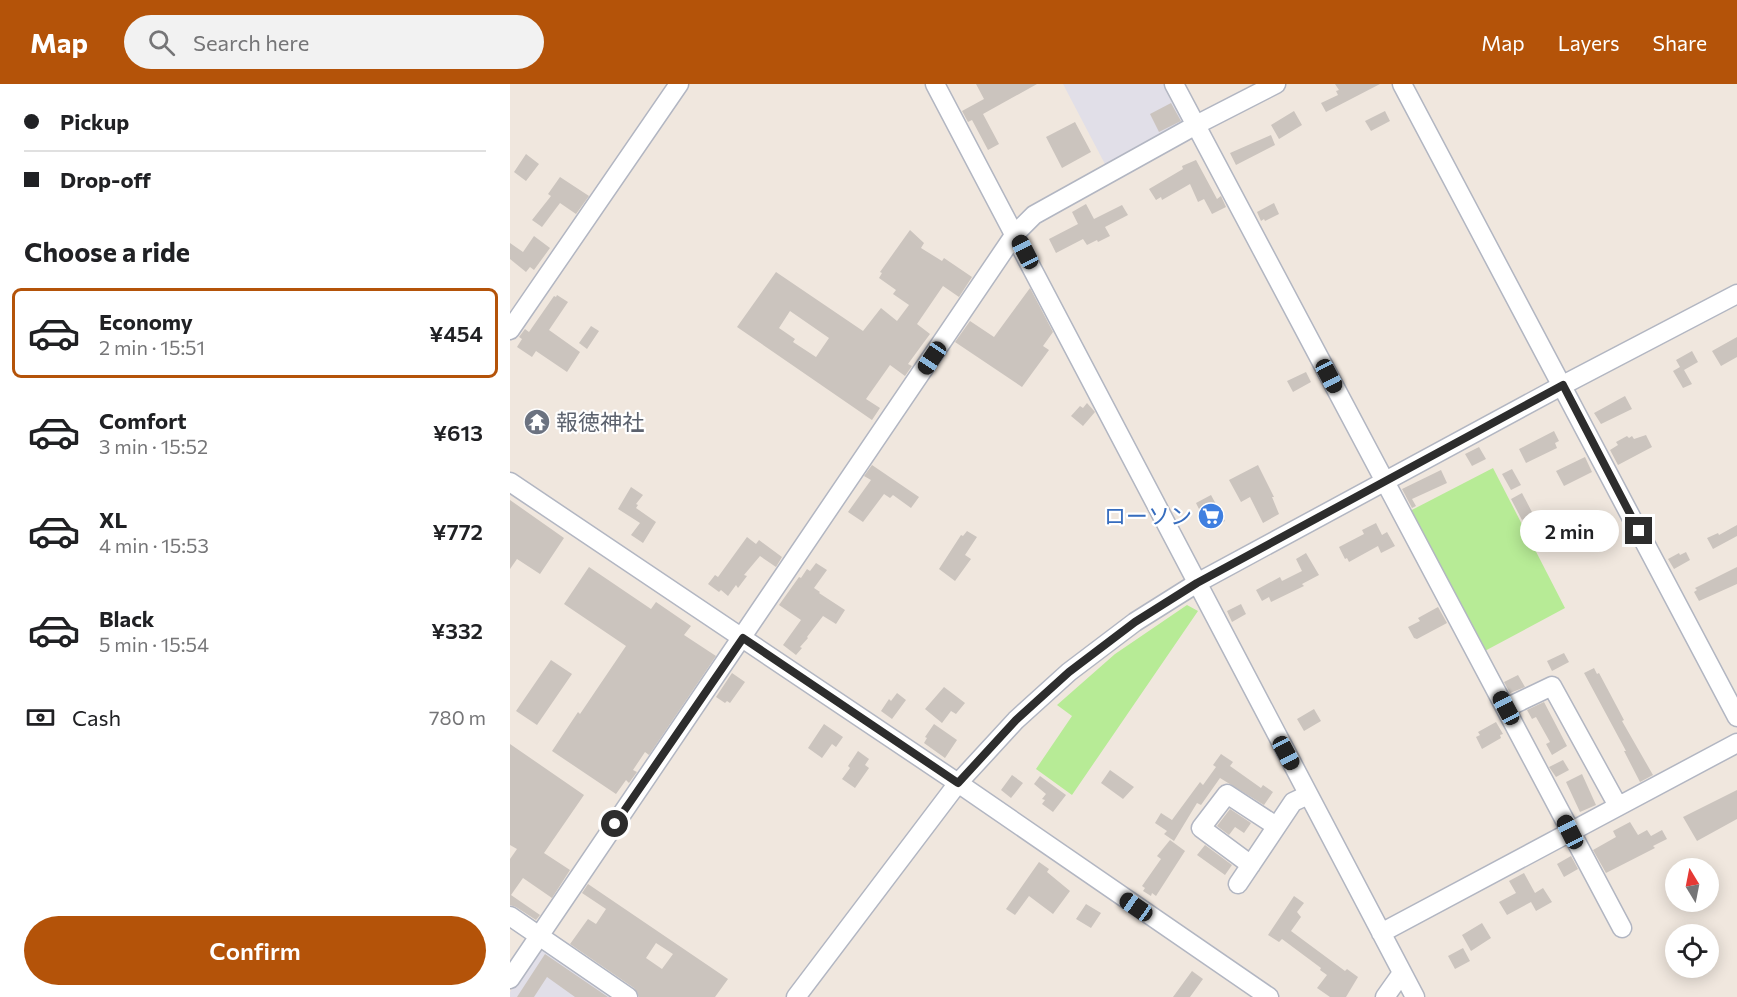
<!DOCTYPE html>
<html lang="en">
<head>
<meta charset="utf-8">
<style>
	:root { --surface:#fff; --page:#f2f2f2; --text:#202124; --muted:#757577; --line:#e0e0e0; --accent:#b45309 }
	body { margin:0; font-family:Commissioner,"Noto Sans JP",sans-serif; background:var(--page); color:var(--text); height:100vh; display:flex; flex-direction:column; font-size:22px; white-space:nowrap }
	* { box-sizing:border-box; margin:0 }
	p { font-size:20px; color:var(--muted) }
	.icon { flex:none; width:33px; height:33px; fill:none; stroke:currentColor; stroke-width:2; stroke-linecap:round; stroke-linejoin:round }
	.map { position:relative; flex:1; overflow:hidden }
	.side { display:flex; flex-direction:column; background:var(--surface); width:510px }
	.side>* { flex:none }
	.banner { display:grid; align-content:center; height:132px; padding:0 24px; background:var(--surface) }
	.needle { width:39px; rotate:350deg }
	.buttons { position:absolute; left:1155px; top:774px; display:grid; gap:12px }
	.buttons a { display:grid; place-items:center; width:54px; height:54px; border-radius:50%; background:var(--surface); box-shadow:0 3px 15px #0003; font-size:30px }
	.end { position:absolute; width:27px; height:27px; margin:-14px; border:8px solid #2d2d2d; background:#fff; box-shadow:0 0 0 3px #fff }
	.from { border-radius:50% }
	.bubble { position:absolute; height:42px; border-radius:21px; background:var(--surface); box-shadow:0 3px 15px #0003; font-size:20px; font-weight:600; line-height:42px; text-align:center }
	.car { position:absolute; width:18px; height:36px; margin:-18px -9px; border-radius:8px; box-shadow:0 0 4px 2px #0007; background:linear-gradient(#222 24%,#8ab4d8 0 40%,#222 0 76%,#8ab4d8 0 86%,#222 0) }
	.banner b { display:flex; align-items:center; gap:21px; height:57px; font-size:22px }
	.banner b+b { border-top:2px solid var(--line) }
	.banner i { width:15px; height:15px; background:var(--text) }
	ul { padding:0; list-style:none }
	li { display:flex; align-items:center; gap:18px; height:90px; margin:0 12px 9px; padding:0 12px; border:3px solid transparent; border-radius:9px }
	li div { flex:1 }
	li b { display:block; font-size:22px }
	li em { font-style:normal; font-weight:600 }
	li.current { border-color:var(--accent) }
	li>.icon { width:54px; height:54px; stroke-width:1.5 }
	h2 { padding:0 24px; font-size:27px; line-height:72px }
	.pay { display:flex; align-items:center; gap:15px; height:66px; padding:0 24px; font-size:22px }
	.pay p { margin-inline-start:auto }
	.cta { display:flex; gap:12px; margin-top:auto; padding:12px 24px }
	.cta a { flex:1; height:69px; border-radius:36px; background:var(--accent); color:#fff; font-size:24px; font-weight:600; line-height:69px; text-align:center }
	header { display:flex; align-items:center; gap:36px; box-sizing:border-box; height:84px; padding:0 30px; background:var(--accent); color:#fff }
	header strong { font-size:28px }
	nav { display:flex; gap:33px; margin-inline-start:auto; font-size:21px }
	.search { width:420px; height:54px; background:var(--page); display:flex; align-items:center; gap:15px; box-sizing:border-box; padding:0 21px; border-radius:33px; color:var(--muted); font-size:22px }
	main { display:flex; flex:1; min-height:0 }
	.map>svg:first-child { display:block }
	.industrial { fill:#e1dfe8 }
	.green { fill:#b7eb96 }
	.building { fill:#cbc4be; fill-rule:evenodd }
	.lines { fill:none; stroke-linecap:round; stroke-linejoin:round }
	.minor-casing { stroke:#b2b6c2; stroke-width:21 }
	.minor { stroke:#fff; stroke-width:18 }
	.route { stroke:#2d2d2d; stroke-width:8 }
	.labels { text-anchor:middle; stroke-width:4.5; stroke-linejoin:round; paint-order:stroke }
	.worship-label { font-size:22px; fill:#5b616d; stroke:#fff; text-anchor:start }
	.shop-label { font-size:22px; fill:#366cbe; stroke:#fff; text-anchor:end }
</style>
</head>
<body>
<header>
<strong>Map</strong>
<div class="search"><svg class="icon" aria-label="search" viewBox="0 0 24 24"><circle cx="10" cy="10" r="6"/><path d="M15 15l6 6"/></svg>Search here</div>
<nav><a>Map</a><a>Layers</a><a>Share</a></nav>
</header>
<main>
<section class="side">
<div class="banner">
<b><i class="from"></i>Pickup</b>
<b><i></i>Drop-off</b>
</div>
<h2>Choose a ride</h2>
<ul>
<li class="current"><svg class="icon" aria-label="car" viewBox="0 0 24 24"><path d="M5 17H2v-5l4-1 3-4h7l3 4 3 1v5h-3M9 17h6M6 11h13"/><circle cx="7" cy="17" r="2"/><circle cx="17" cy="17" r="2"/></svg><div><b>Economy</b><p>2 min · 15:51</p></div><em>¥454</em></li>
<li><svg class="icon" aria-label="car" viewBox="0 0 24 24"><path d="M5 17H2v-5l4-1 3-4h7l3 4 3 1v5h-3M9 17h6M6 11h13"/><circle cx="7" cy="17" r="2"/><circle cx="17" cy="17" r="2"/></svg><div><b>Comfort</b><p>3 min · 15:52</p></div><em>¥613</em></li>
<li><svg class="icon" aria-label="car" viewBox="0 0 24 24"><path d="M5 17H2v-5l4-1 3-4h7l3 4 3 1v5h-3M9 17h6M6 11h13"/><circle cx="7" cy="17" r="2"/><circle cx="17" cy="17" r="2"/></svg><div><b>XL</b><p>4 min · 15:53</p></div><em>¥772</em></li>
<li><svg class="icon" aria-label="car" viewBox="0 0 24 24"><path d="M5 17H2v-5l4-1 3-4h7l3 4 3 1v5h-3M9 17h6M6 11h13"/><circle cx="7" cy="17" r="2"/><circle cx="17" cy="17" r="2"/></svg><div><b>Black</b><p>5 min · 15:54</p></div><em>¥332</em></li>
</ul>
<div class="pay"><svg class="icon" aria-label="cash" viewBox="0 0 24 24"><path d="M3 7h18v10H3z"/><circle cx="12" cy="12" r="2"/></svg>Cash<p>780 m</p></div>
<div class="cta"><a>Confirm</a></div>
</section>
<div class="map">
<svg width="1227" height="913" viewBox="0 0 1227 913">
	<rect width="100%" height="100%" fill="#f0e7de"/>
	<path class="industrial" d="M553 0H658L678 38 596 82Z
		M31 862 111 913H0V908Z"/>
	<path class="green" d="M983 384 1055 524 971 569 896 429Z
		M677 521 688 527 562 711 526 685 562 632 547 621 605 570Z"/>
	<path class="building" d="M466 0H527L473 30 489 60 478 66 462 36 458 38 452 27 474 15Z
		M825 0H870L816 28 811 19 828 11 826 7 829 6Z
		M661 19 671 37 649 48 640 30Z
		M784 27 792 41 769 55 761 41Z
		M875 27 880 37 861 47 855 37Z
		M565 38 581 68 552 84 536 53Z
		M761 51 765 61 726 81 720 69Z
		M16 70 29 80 16 97 4 88Z
		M686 76 707 115 711 112 716 123 702 130 694 115 688 118 680 100 652 116 651 113 646 116 639 105 673 85 672 82Z
		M50 93 79 112 66 130 50 119 32 143 22 136 41 112 38 110Z
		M764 119 769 130 755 137 754 135 751 137 747 128Z
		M576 120 584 135 612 121 618 131 595 143 600 152 588 158 587 156 577 161 573 155 546 169 539 155 568 140 562 128Z
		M400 146 414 159 411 164 432 177 434 174 462 193 449 213 433 202 407 240 420 250 398 280 402 282 395 292 380 281 356 315 370 324 362 336 227 243 266 188 353 247 371 224 387 237 399 221 383 210 386 206 369 194 372 189 370 188ZM280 227 319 254 306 273 283 258 285 255 269 244Z
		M24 152 40 164 24 186 20 183 16 188 0 175V159L13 168Z
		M520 204 543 248 533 262 539 266 512 303 445 258 460 237 484 253Z
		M47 211 58 218 39 246 70 268 57 288 26 267 22 273 7 263 12 255 9 253 15 245 19 248 44 212 46 213Z
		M81 242 89 247 77 265 69 259Z
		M1227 253V273L1211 282 1202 267Z
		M1182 267 1188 278 1174 286 1182 300 1173 304 1163 287 1170 283 1166 276Z
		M796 288 801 298 783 308 777 297Z
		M1115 312 1122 325 1091 340 1084 329Z
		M577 319 585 328 573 342 561 332 570 322 573 324Z
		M1044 347 1049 357 1045 359 1047 364 1016 379 1009 365Z
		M1136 351 1142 363 1108 381 1100 366 1108 361 1106 358 1117 352 1119 354 1122 352 1124 355Z
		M969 363 976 375 962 382 955 370Z
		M1075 373 1082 388 1054 402 1046 387Z
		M362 381 409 413 401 424 383 411 380 414 374 410 353 438 338 428 361 396 354 392Z
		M748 381 764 413H762L769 430 753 439 740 413 731 418 719 396Z
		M1002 385 1011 401 1001 406 992 390Z
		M931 386 937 399 902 415 906 422 902 424 892 405Z
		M121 403 133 411 126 420 128 421 126 424 146 438 133 459 121 451 130 439 108 425Z
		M1012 409 1023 430 1012 436 1001 415Z
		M701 411 715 437 698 446 688 428 690 427 686 419Z
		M0 416 54 454 30 490 7 475 0 485Z
		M866 439 872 451 877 448 885 462 871 469 868 462 839 478 837 474 835 475 829 463 854 450 852 446Z
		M1227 441V452L1203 465 1197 454 1208 449 1209 451Z
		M457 447 467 453 455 471 461 475 445 497 429 485 451 451 453 452Z
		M237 453 246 460 249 456 272 473 266 483 250 472 234 491 237 492 228 504 226 501 218 512 211 506 209 508 198 500 205 491 208 493Z
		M1176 468 1180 476 1164 485 1158 475 1169 469 1170 471Z
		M796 469 809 491 792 500 794 502 761 518 759 513 752 517 746 506 770 493 772 497 792 487 786 475Z
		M306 479 317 486 304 504 310 508 309 509 335 526 326 540 313 532 297 553 298 554 290 563 292 564 286 571 273 561 291 536 269 521 289 493 291 494 297 485 300 487Z
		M79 483 141 525 146 518 181 542 174 551 206 572 139 671 135 668 123 686 127 688 119 699 116 696 106 710 42 667 68 628 70 630 116 562 54 520Z
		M1227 483V500L1189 517 1184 508 1187 506 1185 504Z
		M731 520 736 530 722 538 717 527Z
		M928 523 937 539 907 555 904 554 898 543 910 537 908 534Z
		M1054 569 1059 578 1042 587 1037 577Z
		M41 576 62 590 27 641 6 627Z
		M1084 584 1087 590 1089 589 1114 636 1112 637 1143 691 1130 698 1114 667H1116L1074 589Z
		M222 589 235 598 220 619 217 617 215 619 206 613Z
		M1008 591 1015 603 1000 609 994 598Z
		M434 603 455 619 446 630 441 627 432 639 415 625Z
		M387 609 396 616 382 635 371 627 379 615 381 617Z
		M1034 618 1057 662 1042 671 1036 660 1040 658 1026 633 1022 635 1017 626Z
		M804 625 811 637 794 647 787 635Z
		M986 638 993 650 990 651 991 654 972 665 966 653 970 651 968 648Z
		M314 640 333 653 326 663 322 660 312 674 298 664Z
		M424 640 447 656 435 674 414 659 417 654 415 653Z
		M0 660 74 711 34 769 60 786 42 814 13 794 1 811 30 831 26 836 6 823 0 821V775L7 765 0 761Z
		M348 667 359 675 355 681 359 684 345 704 332 695 340 684 338 682Z
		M711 670 723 678 720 682 751 704 753 701 763 708 754 721 710 694 691 721 687 719 664 757 654 750 657 747 645 739 651 729 662 736 690 698 693 701 706 683 703 681Z
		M1053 676 1059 686 1046 693 1039 683Z
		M600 686 624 703 613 715 591 699Z
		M1072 690 1086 721 1070 728 1056 698Z
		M502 691 513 699 501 714 491 706Z
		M530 692 556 711 543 728 532 720 535 716 532 715 536 710 524 700Z
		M1227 706V735L1187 757 1173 733Z
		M720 725 741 739 734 749 725 743 719 751 707 742Z
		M1120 738 1128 751 1137 746 1141 752 1152 746 1157 755 1143 762 1145 764 1096 789 1083 766 1106 753 1103 747Z
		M660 756 675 767 646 812 642 809 641 812 633 807 635 804 632 802 651 775 647 772Z
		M695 761 722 781 715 791 687 771Z
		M1061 772 1068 785 1054 793 1047 780Z
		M529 778 539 785 537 788 560 807 543 830 519 812 505 831 496 825Z
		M1014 789 1025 809 1033 804 1042 818 1026 827 1021 818 997 831 989 818 1006 809 999 797Z
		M78 800 218 895 205 913H129L124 904 60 860 78 835 86 840 96 825 72 809ZM146 859 163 870 152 885 136 874Z
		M784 812 794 819 787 828 791 833 781 847 835 887 837 885 848 893 836 913H820L807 904 817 891 810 886 811 884 772 855 769 858 758 851Z
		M576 820 591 829 581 844 566 835Z
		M972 839 981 854 961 867 952 851Z
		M953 864 960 877 945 885 938 872Z
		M35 870 98 913H65L37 893 24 913H7Z
		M682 887 693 895 680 913H663Z"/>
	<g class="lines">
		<defs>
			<path id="minor" d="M425 0 905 913
				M664 0 1112 844
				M892 0 1227 633
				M0 246 169 0
				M0 398 448 699 759 913
				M996 624 1042 602 1108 722
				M741 781 691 744 717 710 766 742
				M728 800 783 718 798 711
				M0 832 118 913
				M871 849 1227 659
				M0 895 505 150 524 131 686 41 766 0
				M286 913 448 699 506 636 559 588 625 538 687 499 1053 301 1227 210
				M875 913 892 889"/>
		</defs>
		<use href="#minor" class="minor-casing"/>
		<use href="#minor" class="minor"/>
	</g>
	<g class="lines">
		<path class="route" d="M105 740 233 554 448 699 506 636 559 588 625 538 687 499 1053 301 1129 447"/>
	</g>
	<defs>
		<symbol id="temple-disc" viewBox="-11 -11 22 22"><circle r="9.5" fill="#6b7280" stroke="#fff"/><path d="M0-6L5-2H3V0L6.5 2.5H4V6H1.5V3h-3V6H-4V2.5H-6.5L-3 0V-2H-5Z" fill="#fff"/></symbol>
		<symbol id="supermarket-disc" viewBox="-11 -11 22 22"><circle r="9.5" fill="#3f7fe0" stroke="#fff"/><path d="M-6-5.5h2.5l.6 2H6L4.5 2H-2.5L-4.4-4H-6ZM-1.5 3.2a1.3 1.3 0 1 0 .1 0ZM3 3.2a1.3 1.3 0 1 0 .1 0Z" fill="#fff"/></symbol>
	</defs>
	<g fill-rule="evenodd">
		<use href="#temple-disc" x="12" y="323" width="30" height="30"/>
		<use href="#supermarket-disc" x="686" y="417" width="30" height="30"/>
	</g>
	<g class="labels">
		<g class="worship-label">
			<text x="46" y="346">報徳神社</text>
		</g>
		<g class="shop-label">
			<text x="682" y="440">ローソン</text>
		</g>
	</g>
</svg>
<div class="buttons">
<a><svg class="needle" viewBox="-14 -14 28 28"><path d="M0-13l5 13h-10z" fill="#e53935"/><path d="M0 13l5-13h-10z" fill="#757577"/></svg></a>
<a><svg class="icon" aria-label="locate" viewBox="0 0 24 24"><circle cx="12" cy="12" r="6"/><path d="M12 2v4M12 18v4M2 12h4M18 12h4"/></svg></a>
</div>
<i class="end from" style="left:105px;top:740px"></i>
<i class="end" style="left:1129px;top:447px"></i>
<div class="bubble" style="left:1010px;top:426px;width:99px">2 min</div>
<i class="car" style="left:515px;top:168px;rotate:333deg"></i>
<i class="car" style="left:422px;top:274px;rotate:214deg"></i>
<i class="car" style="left:819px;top:292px;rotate:152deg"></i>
<i class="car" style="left:996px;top:624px;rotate:332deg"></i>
<i class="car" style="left:776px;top:669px;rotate:152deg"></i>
<i class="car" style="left:1060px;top:748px;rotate:333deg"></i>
<i class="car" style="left:626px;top:823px;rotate:305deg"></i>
</div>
</main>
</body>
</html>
